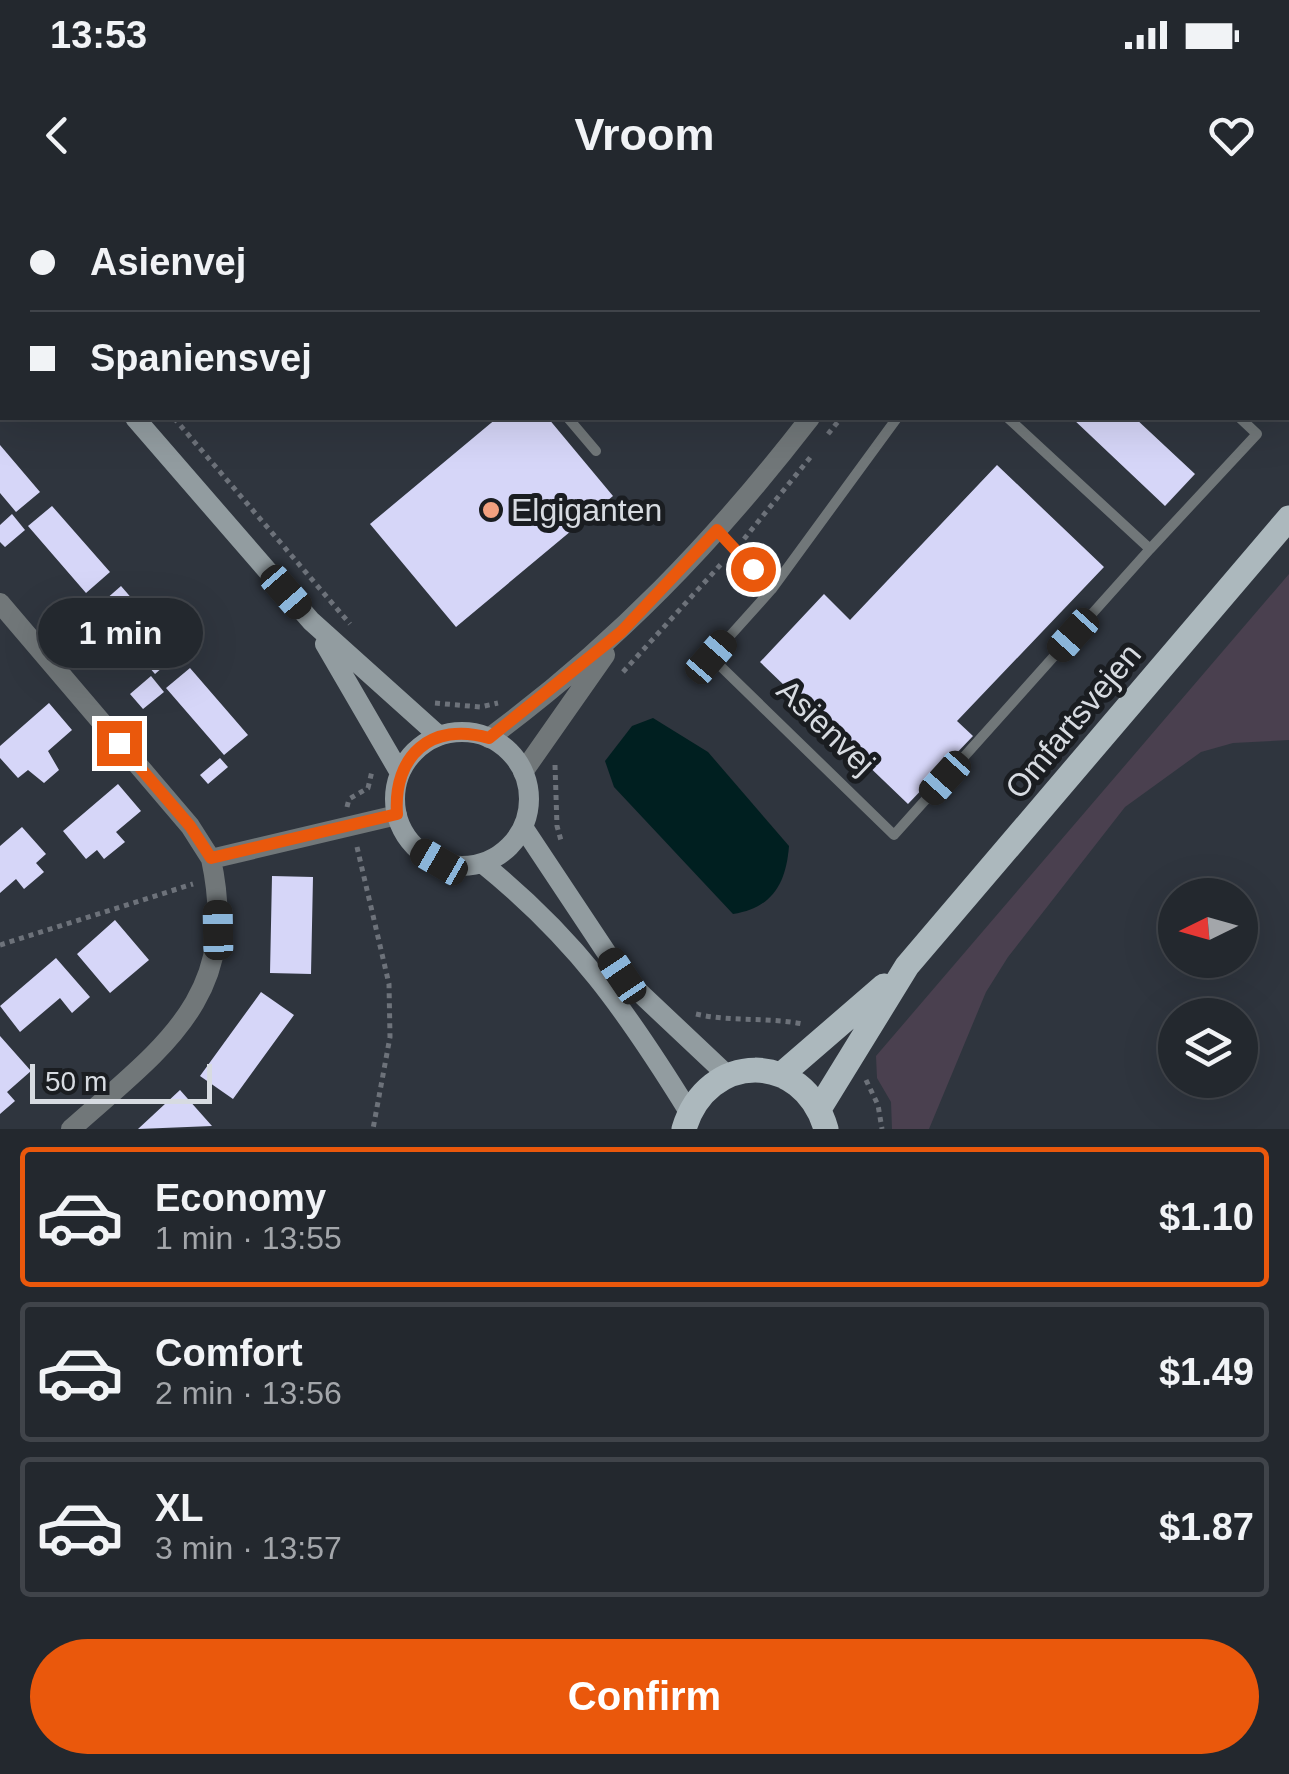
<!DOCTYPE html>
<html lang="en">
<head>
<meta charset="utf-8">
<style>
	:root { --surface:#23282e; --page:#2b3036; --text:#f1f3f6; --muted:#a3a6aa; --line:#40444a; --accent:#ea580c }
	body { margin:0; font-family:Helvetica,sans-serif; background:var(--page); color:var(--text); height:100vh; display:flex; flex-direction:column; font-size:38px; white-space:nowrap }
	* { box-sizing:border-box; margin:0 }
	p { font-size:32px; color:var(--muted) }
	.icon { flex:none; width:55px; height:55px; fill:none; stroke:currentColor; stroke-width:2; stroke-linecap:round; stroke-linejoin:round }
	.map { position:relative; height:929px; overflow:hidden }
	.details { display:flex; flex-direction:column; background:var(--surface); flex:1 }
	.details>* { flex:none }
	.banner { position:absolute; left:0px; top:0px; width:1290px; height:220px; box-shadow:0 10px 40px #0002,0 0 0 2px var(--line); display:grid; align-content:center; height:220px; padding:0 30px; background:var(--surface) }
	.needle { width:65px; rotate:265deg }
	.tools { position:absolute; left:1158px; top:678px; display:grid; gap:20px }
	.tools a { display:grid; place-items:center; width:100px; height:100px; border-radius:50%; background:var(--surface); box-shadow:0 10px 40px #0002,0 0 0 2px var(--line); font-size:50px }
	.scale { position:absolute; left:30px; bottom:25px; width:182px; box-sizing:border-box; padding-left:10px; border:5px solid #d7dbe1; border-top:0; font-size:28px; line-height:35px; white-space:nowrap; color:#d7dbe1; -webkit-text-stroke:8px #1a1d21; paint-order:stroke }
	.end { position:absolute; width:45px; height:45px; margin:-22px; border:12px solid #ea580c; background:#fff; box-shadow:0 0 0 5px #fff }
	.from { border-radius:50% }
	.bubble { position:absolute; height:70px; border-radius:35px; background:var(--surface); box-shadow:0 10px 40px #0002,0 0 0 2px var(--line); font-size:32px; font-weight:800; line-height:70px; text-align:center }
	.car { position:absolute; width:30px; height:60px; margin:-30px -15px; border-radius:12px; box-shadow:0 0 8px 2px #0007; background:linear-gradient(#222 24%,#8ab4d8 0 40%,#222 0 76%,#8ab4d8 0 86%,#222 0) }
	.banner b { display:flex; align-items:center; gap:35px; height:95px; font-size:38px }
	.banner b+b { border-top:2px solid var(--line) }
	.banner i { width:25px; height:25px; background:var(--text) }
	ul { padding:18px 0 0; list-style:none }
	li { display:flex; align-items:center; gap:30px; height:140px; margin:0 20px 15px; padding:0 10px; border:5px solid var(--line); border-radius:10px }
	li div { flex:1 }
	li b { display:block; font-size:38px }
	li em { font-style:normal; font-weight:800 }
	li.selected { border-color:var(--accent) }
	li>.icon { width:90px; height:90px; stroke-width:1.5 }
	.cta { display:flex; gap:20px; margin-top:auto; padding:20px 30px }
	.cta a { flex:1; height:115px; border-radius:60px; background:var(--accent); color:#fff; font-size:40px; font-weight:800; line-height:115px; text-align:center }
	.status { display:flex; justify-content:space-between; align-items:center; height:70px; padding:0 50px; background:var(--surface); direction:ltr }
	.status svg { height:28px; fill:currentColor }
	header { display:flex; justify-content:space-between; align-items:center; height:130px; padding:0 30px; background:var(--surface); font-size:45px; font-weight:800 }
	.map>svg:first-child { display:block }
	.green { fill:#4a404f }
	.water { fill:#001f20 }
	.building { fill:#d6d6f8 }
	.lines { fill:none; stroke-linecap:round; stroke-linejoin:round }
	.path { stroke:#6d727a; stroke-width:5; stroke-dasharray:5 5; stroke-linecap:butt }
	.service { stroke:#717779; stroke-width:10 }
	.minor { stroke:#717779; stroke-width:20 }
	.secondary { stroke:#929ca0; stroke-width:20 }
	.primary { stroke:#acb8bd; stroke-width:25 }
	.route { stroke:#ea580c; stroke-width:12 }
	.poi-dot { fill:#f2a07f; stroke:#1a1d21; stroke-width:4 }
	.labels { text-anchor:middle; stroke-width:10; stroke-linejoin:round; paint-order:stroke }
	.poi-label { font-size:32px; fill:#d7dbe1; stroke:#1a1d21; text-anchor:start }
	.street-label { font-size:32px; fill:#d7dbe1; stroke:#1a1d21 }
</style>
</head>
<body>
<div class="status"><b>13:53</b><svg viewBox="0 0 49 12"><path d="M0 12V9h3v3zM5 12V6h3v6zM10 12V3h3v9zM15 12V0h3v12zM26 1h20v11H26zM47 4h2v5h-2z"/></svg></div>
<header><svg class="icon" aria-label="back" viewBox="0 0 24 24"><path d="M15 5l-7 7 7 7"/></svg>Vroom<svg class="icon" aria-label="heart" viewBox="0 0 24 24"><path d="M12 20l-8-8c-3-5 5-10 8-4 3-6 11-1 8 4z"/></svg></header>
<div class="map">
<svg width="1289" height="929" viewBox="0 0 1289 929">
	<rect width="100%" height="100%" fill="#2f353e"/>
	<path class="green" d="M1289 374V540L1233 543 1201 552 1125 607 1008 757 986 792 929 929H892L891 902 877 878 876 856Z"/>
	<path class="water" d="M653 518 708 552 789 646C786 684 772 708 733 714L614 587 605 561 632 526Z"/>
	<path class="building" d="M497 218H548L613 296 456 427 370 324Z
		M1072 218H1135L1195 274 1165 306Z
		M0 245 40 292 16 312 0 293Z
		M997 265 1104 367 957 521 973 536 908 604 760 462 824 394 850 420Z
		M52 306 110 372 86 393 28 326Z
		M12 314 25 330 5 347 0 342V325Z
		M121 386 179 453 155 474 97 407Z
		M82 396 95 411 74 428 61 413Z
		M190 468 248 535 224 555 166 488Z
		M151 476 164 492 143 509 130 494Z
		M49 503 72 530 48 551 59 570 44 583 28 570 18 578 0 558V546Z
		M220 558 228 567 208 584 200 575Z
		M118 584 141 611 116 632 125 642 104 659 97 650 86 659 63 631Z
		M22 627 46 654 36 663 44 672 24 689 16 679 0 693V646Z
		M272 676 313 677 311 774 270 773Z
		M115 720 149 760 110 793 77 754Z
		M56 758 90 797 72 813 60 798 20 832 0 806Z
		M261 792 294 815 233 899 200 876Z
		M0 836 31 871 7 892 15 901 0 914Z
		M180 890 212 926 138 929Z"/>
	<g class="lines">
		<path class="path" d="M1191 0 1195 2
			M1004 2 1006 0
			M0 13 2 16
			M1288 18H1289
			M174 218 350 424
			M828 234 841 218
			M744 339 813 254
			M623 472 723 362
			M435 503 480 507 498 503
			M555 565 557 626 562 644
			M347 607 349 599 368 588 372 571
			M357 647 389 784 390 837 373 929
			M0 745 193 684
			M696 814C731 822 767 817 803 824
			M866 880 878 905 882 929"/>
		<path class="service" d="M389 0 391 2
			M583 0 586 2
			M674 0 677 2
			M596 2 598 0
			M568 218 596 251
			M897 218 772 389 711 457 894 635 1150 349 1008 218
			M717 331 772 389
			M1150 349 1257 234 1240 218"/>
		<path class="minor" d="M461 0 467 2
			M506 2 511 0
			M974 2 976 0
			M0 403 190 626 211 659
			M489 538C616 444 714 342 810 218
			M523 572 605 455
			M71 929C164 846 241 797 211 659L397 615"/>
		<path class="secondary" d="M0 58 2 61
			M135 218 311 421 439 536
			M325 444 400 573
			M395 599a67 67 0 1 1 134 0a67 67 0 1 1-134 0Z
			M523 627 622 776 727 875
			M482 663C576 739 626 810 689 912"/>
		<path class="primary" d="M781 875 884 786
			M819 909 907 766 1289 318
			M684 929C707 851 803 850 826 929"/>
	</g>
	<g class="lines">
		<path class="route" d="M119 543 190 626 211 658 397 614C393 556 431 521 489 538L621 432 717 330 753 369"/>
	</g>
	<circle class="poi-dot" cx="491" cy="310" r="10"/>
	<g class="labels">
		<g class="poi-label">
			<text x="511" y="321">Elgiganten</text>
		</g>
		<g class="street-label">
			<text transform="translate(1073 521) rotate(-50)" y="11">Omfartsvejen</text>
			<text transform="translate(826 527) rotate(44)" y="11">Asienvej</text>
		</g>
	</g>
</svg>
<div class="tools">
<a><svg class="needle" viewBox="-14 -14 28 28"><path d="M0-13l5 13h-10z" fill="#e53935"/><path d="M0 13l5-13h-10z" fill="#a3a6aa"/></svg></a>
<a><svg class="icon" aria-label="layers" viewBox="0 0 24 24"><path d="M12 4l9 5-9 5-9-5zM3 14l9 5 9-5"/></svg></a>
</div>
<div class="scale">50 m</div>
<i class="end from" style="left:753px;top:369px"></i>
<i class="end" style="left:119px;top:543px"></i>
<div class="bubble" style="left:38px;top:398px;width:165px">1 min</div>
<i class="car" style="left:286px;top:392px;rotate:139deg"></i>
<i class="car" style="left:1073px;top:435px;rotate:222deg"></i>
<i class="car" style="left:711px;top:457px;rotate:41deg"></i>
<i class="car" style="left:945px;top:578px;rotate:222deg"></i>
<i class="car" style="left:439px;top:662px;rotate:300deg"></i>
<i class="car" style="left:218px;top:730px;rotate:359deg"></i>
<i class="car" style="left:622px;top:776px;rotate:326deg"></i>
<div class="banner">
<b><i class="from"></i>Asienvej</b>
<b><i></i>Spaniensvej</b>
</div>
</div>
<section class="details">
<ul>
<li class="selected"><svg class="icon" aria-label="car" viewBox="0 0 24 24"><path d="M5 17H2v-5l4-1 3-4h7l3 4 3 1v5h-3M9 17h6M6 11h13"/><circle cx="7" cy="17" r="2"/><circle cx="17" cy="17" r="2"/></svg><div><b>Economy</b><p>1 min · 13:55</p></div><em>$1.10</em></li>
<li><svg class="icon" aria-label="car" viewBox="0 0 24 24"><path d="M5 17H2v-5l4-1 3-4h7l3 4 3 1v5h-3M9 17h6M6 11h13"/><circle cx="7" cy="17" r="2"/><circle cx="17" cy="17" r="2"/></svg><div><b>Comfort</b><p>2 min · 13:56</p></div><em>$1.49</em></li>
<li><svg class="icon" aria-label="car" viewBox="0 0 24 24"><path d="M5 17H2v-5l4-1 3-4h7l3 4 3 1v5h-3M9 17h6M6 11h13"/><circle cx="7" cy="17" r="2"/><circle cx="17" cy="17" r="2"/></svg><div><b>XL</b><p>3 min · 13:57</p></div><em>$1.87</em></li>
</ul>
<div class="cta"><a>Confirm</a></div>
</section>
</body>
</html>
